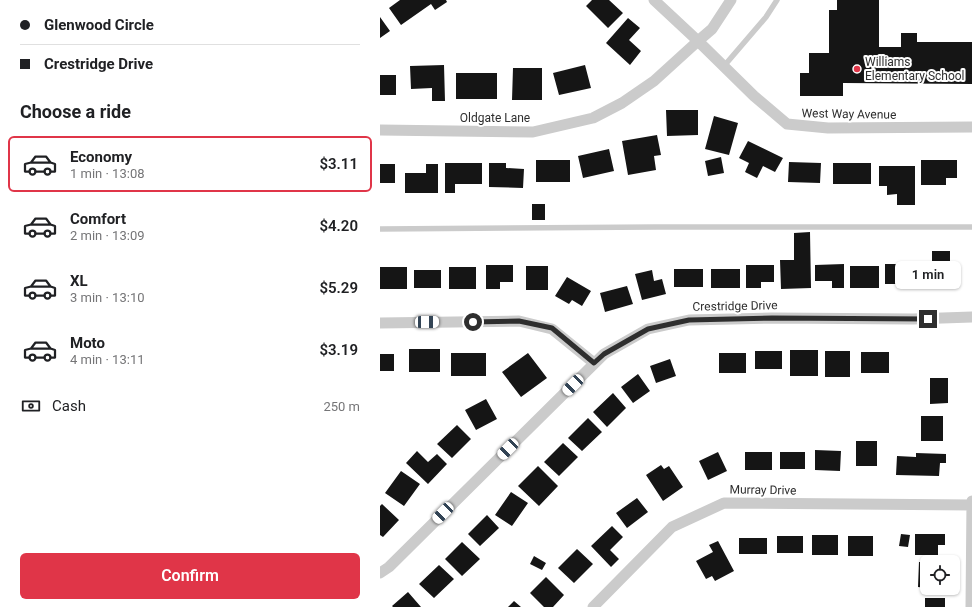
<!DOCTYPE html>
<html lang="en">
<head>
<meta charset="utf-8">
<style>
	:root { --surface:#fff; --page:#f2f2f2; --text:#202124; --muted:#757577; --line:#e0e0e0; --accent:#e03548 }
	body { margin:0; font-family:Roboto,sans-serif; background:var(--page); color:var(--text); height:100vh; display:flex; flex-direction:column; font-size:15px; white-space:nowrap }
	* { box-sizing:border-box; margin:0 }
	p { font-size:13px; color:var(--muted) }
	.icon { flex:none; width:22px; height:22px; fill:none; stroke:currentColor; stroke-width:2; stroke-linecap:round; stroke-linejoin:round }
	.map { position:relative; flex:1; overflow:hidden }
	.side { display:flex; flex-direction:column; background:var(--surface); width:380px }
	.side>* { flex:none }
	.top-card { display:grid; align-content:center; height:88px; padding:0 20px; background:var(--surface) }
	.fabs { position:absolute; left:540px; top:555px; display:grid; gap:8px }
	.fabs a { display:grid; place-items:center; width:40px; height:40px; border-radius:6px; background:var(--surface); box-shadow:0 1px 3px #0004; font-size:20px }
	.end { position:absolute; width:18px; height:18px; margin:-9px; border:5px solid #2e2e2e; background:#fff; box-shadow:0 0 0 2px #fff }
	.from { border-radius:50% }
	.bubble { position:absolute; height:28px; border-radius:6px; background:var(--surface); box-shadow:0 1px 3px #0004; font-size:13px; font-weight:600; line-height:28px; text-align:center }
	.car { position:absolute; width:12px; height:24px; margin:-12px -6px; border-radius:5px; box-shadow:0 0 3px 1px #0007; background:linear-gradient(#fff 24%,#345 0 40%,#fff 0 76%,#345 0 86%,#fff 0) }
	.top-card b { display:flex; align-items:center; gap:14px; height:38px; font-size:15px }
	.top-card b+b { border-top:1px solid var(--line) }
	.top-card i { width:10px; height:10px; background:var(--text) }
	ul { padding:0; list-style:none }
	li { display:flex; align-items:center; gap:12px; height:56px; margin:0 8px 6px; padding:0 12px; border:2px solid transparent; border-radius:6px }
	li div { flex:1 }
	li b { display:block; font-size:15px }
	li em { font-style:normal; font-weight:600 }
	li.current { border-color:var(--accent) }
	li>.icon { width:36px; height:36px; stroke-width:1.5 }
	h2 { padding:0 20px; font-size:18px; line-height:48px }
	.pay { display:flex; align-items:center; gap:10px; height:44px; padding:0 20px; font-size:15px }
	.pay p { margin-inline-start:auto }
	.cta { display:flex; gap:8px; margin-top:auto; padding:8px 20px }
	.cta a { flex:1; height:46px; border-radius:6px; background:var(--accent); color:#fff; font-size:16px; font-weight:600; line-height:46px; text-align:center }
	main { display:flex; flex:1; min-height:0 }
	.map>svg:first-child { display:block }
	.building { fill:#151515 }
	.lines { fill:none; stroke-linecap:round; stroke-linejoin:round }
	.lane { stroke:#cbcbcb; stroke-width:5.5 }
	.street { stroke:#cbcbcb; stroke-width:11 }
	.route { stroke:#2e2e2e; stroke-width:5 }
	.poi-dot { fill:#e03548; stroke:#fff; stroke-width:1.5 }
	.labels { text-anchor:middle; stroke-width:4; stroke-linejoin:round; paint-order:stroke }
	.poi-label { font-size:12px; fill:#2e2e2e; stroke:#fff; text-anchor:start }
	.street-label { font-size:12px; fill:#2e2e2e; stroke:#fff }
</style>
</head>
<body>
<main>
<section class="side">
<div class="top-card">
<b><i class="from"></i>Glenwood Circle</b>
<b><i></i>Crestridge Drive</b>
</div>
<h2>Choose a ride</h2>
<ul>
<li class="current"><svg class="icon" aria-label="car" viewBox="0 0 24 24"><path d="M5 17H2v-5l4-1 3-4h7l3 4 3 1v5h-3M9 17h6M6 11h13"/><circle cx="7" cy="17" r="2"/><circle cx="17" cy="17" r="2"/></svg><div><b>Economy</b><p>1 min · 13:08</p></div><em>$3.11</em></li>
<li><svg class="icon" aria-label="car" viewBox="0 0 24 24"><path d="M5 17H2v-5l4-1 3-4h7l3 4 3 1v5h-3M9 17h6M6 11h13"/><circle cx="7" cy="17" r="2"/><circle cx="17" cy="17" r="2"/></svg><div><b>Comfort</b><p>2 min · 13:09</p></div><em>$4.20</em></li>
<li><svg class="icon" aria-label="car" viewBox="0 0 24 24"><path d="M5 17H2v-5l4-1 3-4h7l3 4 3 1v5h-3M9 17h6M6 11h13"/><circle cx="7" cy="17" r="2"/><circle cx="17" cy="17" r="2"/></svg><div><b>XL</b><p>3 min · 13:10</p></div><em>$5.29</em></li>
<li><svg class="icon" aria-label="car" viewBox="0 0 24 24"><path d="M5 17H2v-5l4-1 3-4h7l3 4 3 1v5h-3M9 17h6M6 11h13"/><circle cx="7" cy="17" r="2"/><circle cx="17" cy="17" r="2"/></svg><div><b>Moto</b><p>4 min · 13:11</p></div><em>$3.19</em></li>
</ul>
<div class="pay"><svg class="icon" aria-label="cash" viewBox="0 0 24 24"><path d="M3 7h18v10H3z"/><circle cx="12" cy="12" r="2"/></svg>Cash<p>250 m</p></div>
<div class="cta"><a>Confirm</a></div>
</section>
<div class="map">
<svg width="592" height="607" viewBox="0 0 592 607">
	<rect width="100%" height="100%" fill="#fff"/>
	<path class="building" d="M20 0H66L67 2 55 10 51 4 21 25 9 8Z
		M212 0H229L243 13 228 28 206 6Z
		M457 0H499V47H521V33H537V42H592V84L463 83V96H420V73H429V53H449V10H457Z
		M0 17 10 31 0 38Z
		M248 18 260 28 249 40 261 51 250 65 226 43Z
		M64 65 65 101H52V88L31 89 30 66Z
		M205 65 211 88 179 95 173 73Z
		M133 68H162V100H132Z
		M76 73H117V99H76Z
		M0 75H16V95H0Z
		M286 110H318V135L287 136Z
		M334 116 358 123 349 155 325 149Z
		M277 135 281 155 274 156 276 170 248 175 242 141Z
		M368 141 403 158 395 172 383 166 377 178 365 172 369 163 359 158Z
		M229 149 234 171 203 178 198 156Z
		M341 157 344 173 328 176 325 161Z
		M156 160H190V182H156Z
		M541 160H577V178H566V185H541Z
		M409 162 441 163 440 183 408 182Z
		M65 163H102V184H75V193H65Z
		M109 163H126V168L144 169 143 188 109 187Z
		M453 163H491V184H453Z
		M0 164H15V183H0Z
		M46 164H58V193H25V173H46Z
		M499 166H535V205H517V194L507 195V186H499Z
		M152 204H165V220H152Z
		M430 232 431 288 401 289 400 260H414V233Z
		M552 251H570V287H541V267H552Z
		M464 264V288H452V281H435V265Z
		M505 264H534V284H505Z
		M106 265H133V282H120V289H106Z
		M366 265H394V282H381V288H366Z
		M146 266H168V290H146Z
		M470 266H499V288H470Z
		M0 267H27V289H0Z
		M69 267H96V289H69Z
		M294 269H323V287H294Z
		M331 269H360V288H331Z
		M34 270H61V288H34Z
		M272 270 274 281 282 279 286 294 262 300 255 274Z
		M187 277 211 291 202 306 192 300 189 304 175 296Z
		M247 286 253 304 225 312 220 293Z
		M29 349H60V372H29Z
		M410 350H438V376H410Z
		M375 351H402V369H375Z
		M445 351H470V377H445Z
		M481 352H509V373H481Z
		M71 353H106V376H71Z
		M148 353 167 378 141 397 122 372Z
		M339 353H366V373H339Z
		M0 354H14V371H0Z
		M290 359 296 376 276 383 270 366Z
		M258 374 270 391 253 403 241 387Z
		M550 378H568V403L550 404Z
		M233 393 246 408 227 427 213 412Z
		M106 399 117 419 96 430 85 410Z
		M541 416H563V441H541Z
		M208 418 222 432 202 451 188 438Z
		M77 425 91 439 72 458 57 444Z
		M476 441H497V466H476Z
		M183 443 198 457 179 476 164 462Z
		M435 450 461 451 460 471 435 470Z
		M37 451 48 462 57 454 67 464 48 484 26 463Z
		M338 452 347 471 328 480 319 461Z
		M365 452H392V470H365Z
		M400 452H425V469H400Z
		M536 453 566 454V463H560L559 476 516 475 517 456 536 457Z
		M281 465 284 469 289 466 303 487 283 501 266 475Z
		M158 466 178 486 159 506 138 486Z
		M21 471 40 484 24 506 5 493Z
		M131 492 148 503 132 526 115 515Z
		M257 498 268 512 247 528 236 513Z
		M2 504 19 520 3 537 0 535V506Z
		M107 515 119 528 100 546 88 534Z
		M232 526 243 537 230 550 239 559 231 567 211 546Z
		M521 534 530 535 528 547 519 546Z
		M535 534H565V545H558V555H535Z
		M432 535H458V555H432Z
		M397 536H423V553H397Z
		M468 536H493V556H468Z
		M359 538H387V554H359Z
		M338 541 354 571 335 581 332 576 326 579 316 561 333 552 329 545Z
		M82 542 100 559 82 576 65 559Z
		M197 549 213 564 194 583 178 568Z
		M154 556 166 563 162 570 150 564Z
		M539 562H547V588L538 587Z
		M59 565 74 579 54 598 39 584Z
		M166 577 184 595 173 607H164L150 593Z
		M28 592 41 607H13L12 606Z
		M545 598H565V607H545Z
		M134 601 141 607H128Z"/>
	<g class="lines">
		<path class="lane" d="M344 66 386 17 397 0
			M0 229 276 227H592"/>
		<path class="street" d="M274 0 318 41 374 96 407 124 448 128 592 127
			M0 130 153 132 213 118 242 103 274 81 318 41 332 29 351 0
			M0 323 139 321 172 329 214 363
			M0 573 9 567 224 354 268 329 309 320 392 318 533 319 592 317
			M213 607 292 527 344 503 592 505
			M591 607 592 501"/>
	</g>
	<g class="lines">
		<path class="route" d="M93 322 139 321 172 328 214 363 224 354 268 329 309 320 392 318 548 319"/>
	</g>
	<circle class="poi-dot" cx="477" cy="69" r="4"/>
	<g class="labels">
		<g class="poi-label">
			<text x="485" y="66">Williams<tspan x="485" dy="14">Elementary School</tspan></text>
		</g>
		<g class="street-label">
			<text transform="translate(469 114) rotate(1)" y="4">West Way Avenue</text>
			<text x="115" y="122">Oldgate Lane</text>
			<text transform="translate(355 306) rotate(-1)" y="4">Crestridge Drive</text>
			<text transform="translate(383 490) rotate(1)" y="4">Murray Drive</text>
		</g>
	</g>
</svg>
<div class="fabs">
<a><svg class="icon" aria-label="locate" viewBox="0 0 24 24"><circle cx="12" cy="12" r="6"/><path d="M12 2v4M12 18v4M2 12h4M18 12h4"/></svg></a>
</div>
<i class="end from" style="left:93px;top:322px"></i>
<i class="end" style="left:548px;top:319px"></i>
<div class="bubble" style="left:515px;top:261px;width:66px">1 min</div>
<i class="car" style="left:47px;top:322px;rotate:89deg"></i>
<i class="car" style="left:193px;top:385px;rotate:225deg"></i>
<i class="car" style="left:128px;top:449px;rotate:225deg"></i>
<i class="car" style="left:63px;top:513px;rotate:225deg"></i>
</div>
</main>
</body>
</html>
